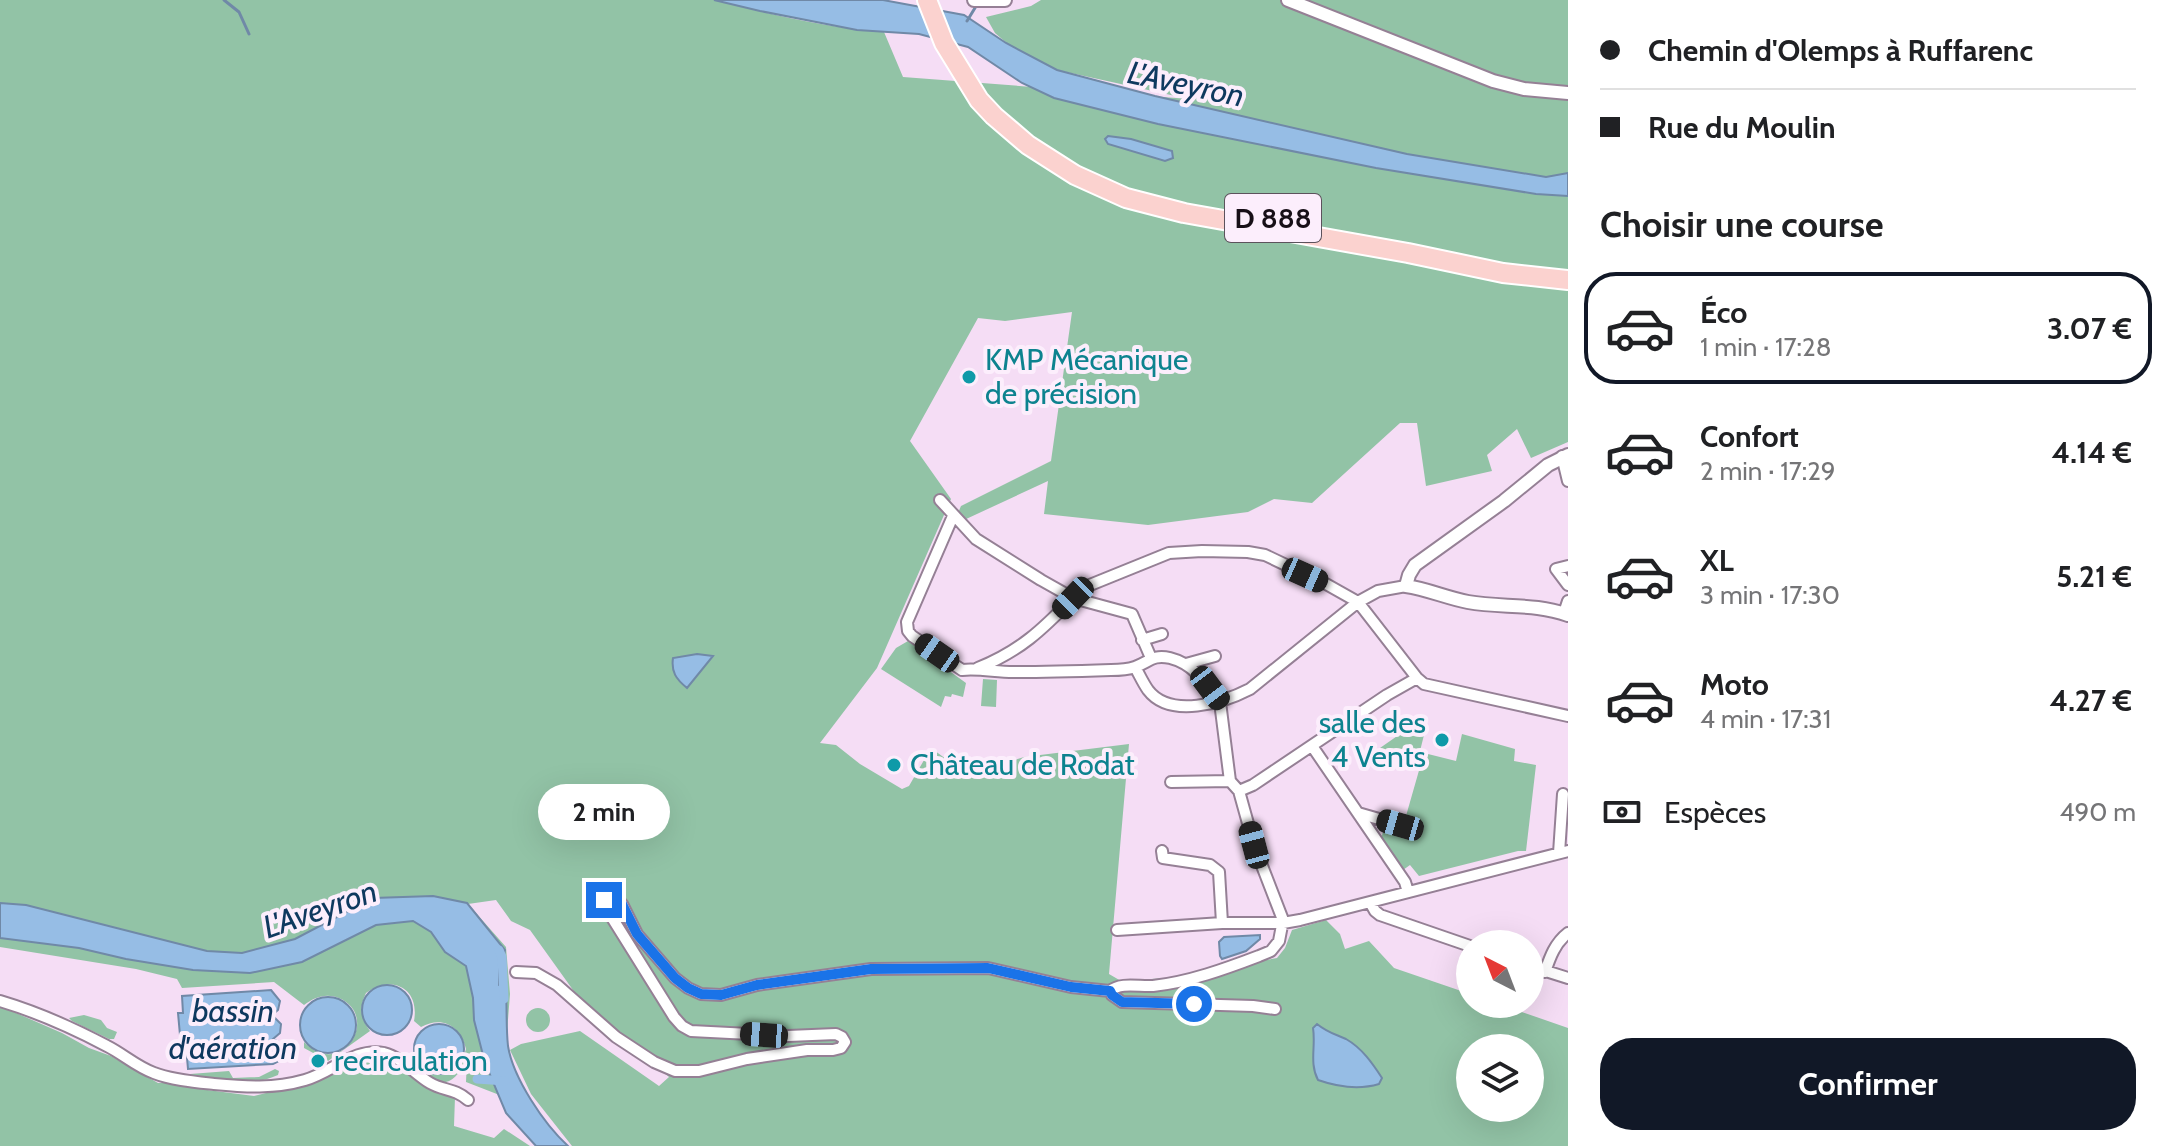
<!DOCTYPE html>
<html lang="fr">
<head>
<meta charset="utf-8">
<style>
	:root { --surface:#fff; --page:#f6f6f6; --text:#202124; --muted:#757577; --line:#e0e0e0; --accent:#111827 }
	body { margin:0; font-family:Cabin,sans-serif; background:var(--page); color:var(--text); height:100vh; display:flex; flex-direction:column; font-size:30px; white-space:nowrap }
	* { box-sizing:border-box; margin:0 }
	p { font-size:26px; color:var(--muted) }
	.icon { flex:none; width:44px; height:44px; fill:none; stroke:currentColor; stroke-width:2; stroke-linecap:round; stroke-linejoin:round }
	.map { position:relative; flex:1; overflow:hidden }
	.drawer { display:flex; flex-direction:column; background:var(--surface); width:600px }
	.drawer>* { flex:none }
	.top-card { display:grid; align-content:center; height:176px; padding:0 32px; background:var(--surface) }
	.needle { width:52px; rotate:318deg }
	.fabs { position:absolute; left:1456px; top:930px; display:grid; gap:16px }
	.fabs a { display:grid; place-items:center; width:88px; height:88px; border-radius:50%; background:var(--surface); box-shadow:0 8px 32px #0002; font-size:40px }
	.end { position:absolute; width:36px; height:36px; margin:-18px; border:10px solid #1a73e8; background:#fff; box-shadow:0 0 0 4px #fff }
	.from { border-radius:50% }
	.bubble { position:absolute; height:56px; border-radius:28px; background:var(--surface); box-shadow:0 8px 32px #0002; font-size:26px; font-weight:800; line-height:56px; text-align:center }
	.car { position:absolute; width:24px; height:48px; margin:-24px -12px; border-radius:10px; box-shadow:0 0 6px 2px #0007; background:linear-gradient(#222 24%,#8ab4d8 0 40%,#222 0 76%,#8ab4d8 0 86%,#222 0) }
	.top-card b { display:flex; align-items:center; gap:28px; height:76px; font-size:30px }
	.top-card b+b { border-top:2px solid var(--line) }
	.top-card i { width:20px; height:20px; background:var(--text) }
	ul { padding:0; list-style:none }
	li { display:flex; align-items:center; gap:24px; height:112px; margin:0 16px 12px; padding:0 16px; border:4px solid transparent; border-radius:32px }
	li div { flex:1 }
	li b { display:block; font-size:30px }
	li em { font-style:normal; font-weight:800 }
	li.active { border-color:var(--accent) }
	li>.icon { width:72px; height:72px; stroke-width:1.5 }
	h2 { padding:0 32px; font-size:36px; line-height:96px }
	.pay { display:flex; align-items:center; gap:20px; height:88px; padding:0 32px; font-size:30px }
	.pay p { margin-inline-start:auto }
	.primary-button { display:flex; gap:16px; margin-top:auto; padding:16px 32px }
	.primary-button a { flex:1; height:92px; border-radius:32px; background:var(--accent); color:#fff; font-size:32px; font-weight:800; line-height:92px; text-align:center }
	main { display:flex; flex:1; min-height:0 }
	.map>svg:first-child { display:block }
	.green { fill:#92c3a6; fill-rule:evenodd }
	.water { fill:#96bde5; stroke:#7089a7; stroke-width:2 }
	.lines { fill:none; stroke-linecap:round; stroke-linejoin:round }
	.stream { stroke:#7089a7; stroke-width:3 }
	.canal { stroke:#96bde5; stroke-width:9 }
	.minor-casing { stroke:#958095; stroke-width:14 }
	.tertiary-casing { stroke:#958095; stroke-width:16 }
	.trunk-casing { stroke:#fff; stroke-width:22 }
	.minor { stroke:#fff; stroke-width:10 }
	.tertiary { stroke:#fff; stroke-width:12 }
	.trunk { stroke:#fbd2cf; stroke-width:18 }
	.route { stroke:#1a73e8; stroke-width:10 }
	.culture-dot { fill:#0f9aa8; stroke:#fceefc; stroke-width:3 }
	.labels { text-anchor:middle; stroke-width:8; stroke-linejoin:round; paint-order:stroke }
	.shield { fill:#fceefc; stroke:#5c525c; stroke-width:2 }
	.shield-label { font-size:28px; font-weight:bold; fill:#170f17 }
	.culture-label { font-size:30px; fill:#0d838f; stroke:#fceefc; text-anchor:start }
	.water-label { font-size:32px; font-style:italic; fill:#0e395f; stroke:#fceefc }
</style>
</head>
<body>
<main>
<div class="map">
<svg width="1568" height="1146" viewBox="0 0 1568 1146">
	<rect width="100%" height="100%" fill="#f5ddf5"/>
	<path class="green" d="M0 0H714C769 14 826 28 884 32L903 77 1189 99 1057 70 1009 45 995 33 986 17 1031 6 1041 0H1568V442L1531 458 1517 429 1487 455 1492 471 1426 486 1417 423H1400L1312 503 1274 499 1248 512 1148 525 1044 514 1048 481 964 520 958 513 961 506 1051 461 1072 312 1005 321 978 318 910 441 951 499 877 668 820 743 836 745 860 764 902 789 909 786 931 748 968 775 1024 757 1129 744 1109 974 1121 981 1166 978 1277 958 1285 948 1292 930 1326 920 1340 934 1345 949 1369 941 1394 968 1470 994V1004H1499L1568 1028V1146H572L531 1094 510 1050 521 1044 580 1031 659 1086 669 1077 578 997 530 930 511 921 496 900 468 904 506 947 510 994 502 1096 466 1082 467 1058C450 1096 434 1083 408 1063 417 1063 418 1067 426 1071 445 1081 460 1068 466 1049 461 1027 443 1015 421 1027L414 1021C420 988 392 974 366 993 359 1008 360 1017 370 1031L328 1061 304 1048V1042C342 1081 381 1016 339 998 326 993 315 997 304 1005L274 982 182 988 177 979 136 969 0 947ZM1470 1048H1530V1108H1470Z
		M908 641 966 683 963 697 952 694 951 697 945 696 941 707 881 669 896 648Z
		M983 679 997 680 996 707 981 706Z
		M1413 725 1426 727 1418 759 1380 748Z
		M1462 734 1515 749 1514 761 1536 765 1526 851H1518L1419 876 1410 865 1403 870 1381 839 1383 832 1394 834H1415L1420 823 1406 816 1424 753 1456 761Z
		M0 1006 62 1033 89 1048 111 1056 158 1083H173L192 1088 254 1096 318 1080 365 1058H384L395 1061 455 1097 454 1126 494 1138 504 1129 530 1146H0Z
		M526 1020a12 12 0 1 1 24 0a12 12 0 1 1-24 0Z
		M84 1015 101 1020 107 1028 117 1032 114 1039H109L72 1021 69 1018Z
		M275 1069 279 1071 278 1075C248 1089 209 1079 177 1075L229 1071 233 1078 259 1077Z"/>
	<path class="water" d="M714 0H883L964 15 1006 43 1057 70 1155 96 1407 154 1546 177 1568 173V196L1536 194 1376 168 1158 124 1054 98 1022 83 968 47 919 34 857 30 760 11Z
		M1108 136 1131 139 1172 151 1173 158 1165 161 1108 144 1105 139Z
		M697 654 713 656 687 688C676 679 671 672 673 658Z
		M433 896 467 903 505 950 503 961 499 963V985L506 990C507 1008 506 1028 508 1046 513 1078 544 1124 568 1146H536L506 1113 485 1063 474 1020 473 998 466 966 445 952 431 932 413 921 376 925 302 962 250 973 193 970 126 959 79 948 0 938V903L26 905 207 951 242 953 295 939 373 898Z
		M1260 935V939L1246 951 1222 959 1220 956 1219 942 1224 937Z
		M362 1010a25 25 0 1 1 50 0a25 25 0 1 1-50 0Z
		M271 990 280 1001 278 1010 272 1015 281 1024 280 1033 273 1039 279 1042 283 1051 279 1061 273 1064 188 1069 185 1035H180L178 1013H183L182 996Z
		M300 1025a28 28 0 1 1 56 0a28 28 0 1 1-56 0Z
		M1317 1024C1328 1033 1335 1034 1346 1039 1362 1048 1373 1064 1382 1078L1379 1084C1359 1090 1338 1087 1318 1080 1309 1063 1316 1046 1313 1028Z
		M414 1049a25 25 0 1 1 50 0a25 25 0 1 1-50 0Z"/>
	<g class="lines">
		<path class="stream" d="M224 0 239 12 249 34
			M967 21 978 3"/>
		<path class="canal" d="M499 950 502 957 504 999
			M477 1079 505 1081"/>
		<defs>
			<path id="minor" d="M1562 456 1568 481
				M940 500 976 539 1041 580 1073 598 1085 587 1169 553 1202 551 1248 552 1265 555 1326 584 1358 602 1417 678 1424 684 1568 716
				M953 516 907 622 908 631 912 636 962 670C981 668 999 673 1018 672 1049 672 1080 671 1111 670 1118 670 1129 669 1135 667 1149 662 1153 654 1170 658 1194 664 1206 683 1220 702
				M1568 566 1556 569 1568 585
				M1564 613 1568 601
				M1142 640 1162 634
				M1186 664 1215 656
				M1135 667C1139 674 1143 683 1148 690 1170 719 1223 703 1250 689L1358 602 1378 591 1406 586
				M978 668C1020 651 1042 630 1073 598L1132 614 1151 658
				M1312 746 1405 882 1408 892
				M1171 782 1230 781
				M1239 791 1253 785 1387 695 1417 678
				M1358 813 1400 825
				M1162 851 1163 858 1210 865 1219 872 1222 923
				M1559 853 1563 794
				M1370 902 1375 911 1380 915 1470 946
				M1117 930 1222 923H1283L1300 920 1568 851
				M1530 966 1568 978
				M516 972 536 973 557 985 616 1037 654 1062 675 1071H699L747 1059 807 1050H833L841 1048 845 1042 842 1037 836 1034 788 1036 691 1031 682 1026 674 1017 606 908 604 900 609 895 615 896 622 904 637 934 675 978 688 988 701 994 721 995 757 985 871 969 988 968 1071 987 1110 991
				M1545 972C1550 957 1555 943 1568 933
				M1110 991C1121 982 1139 987 1153 986 1189 982 1225 969 1259 956L1271 951 1279 941 1283 920 1254 845 1239 791 1230 781 1220 702
				M1110 991 1112 995 1122 1002 1253 1006 1275 1009
				M0 1001C37 1012 73 1028 107 1046 123 1054 137 1067 154 1073 172 1080 195 1082 214 1084 245 1087 274 1089 305 1080 331 1073 355 1047 384 1053 401 1057 415 1074 430 1083 444 1091 454 1088 468 1100"/>
			<path id="tertiary" d="M974 0H1005
				M1288 0 1493 81 1524 89 1568 93
				M1568 455 1548 465 1504 501 1415 565 1409 575 1406 586C1427 589 1447 598 1468 602 1502 608 1535 603 1568 615"/>
			<path id="trunk" d="M927 0 944 43 979 100 994 116 1028 145 1075 175 1126 198 1184 213 1408 253 1503 273 1568 280"/>
		</defs>
		<use href="#minor" class="minor-casing"/>
		<use href="#tertiary" class="tertiary-casing"/>
		<use href="#trunk" class="trunk-casing"/>
		<use href="#minor" class="minor"/>
		<use href="#tertiary" class="tertiary"/>
		<use href="#trunk" class="trunk"/>
	</g>
	<g class="lines">
		<path class="route" d="M604 900 609 895 615 896 622 904 637 934 675 978 688 988 701 994 721 995 757 985 871 969 988 968 1071 987 1110 991 1112 995 1122 1002 1194 1004"/>
	</g>
	<g class="culture-dot">
		<circle cx="969" cy="377" r="8"/>
		<circle cx="1442" cy="740" r="8"/>
		<circle cx="894" cy="765" r="8"/>
		<circle cx="318" cy="1061" r="8"/>
	</g>
	<g class="labels">
		<rect class="shield" x="1225" y="194" width="96" height="48" rx="6"/>
		<g class="shield-label">
			<text x="1273" y="228">D 888</text>
		</g>
		<g class="culture-label">
			<text x="985" y="370">KMP Mécanique<tspan x="985" dy="34">de précision</tspan></text>
			<text x="1426" y="733" text-anchor="end">salle des<tspan x="1426" dy="34">4 Vents</tspan></text>
			<text x="910" y="775">Château de Rodat</text>
			<text x="334" y="1071">recirculation</text>
		</g>
		<g class="water-label">
			<text transform="translate(1186 84) rotate(12)" y="11">L'Aveyron</text>
			<text transform="translate(320 909) rotate(-19)" y="11">L'Aveyron</text>
			<text x="233" y="1022">bassin<tspan x="233" dy="37">d'aération</tspan></text>
		</g>
	</g>
</svg>
<div class="fabs">
<a><svg class="needle" viewBox="-14 -14 28 28"><path d="M0-13l5 13h-10z" fill="#e53935"/><path d="M0 13l5-13h-10z" fill="#757577"/></svg></a>
<a><svg class="icon" aria-label="layers" viewBox="0 0 24 24"><path d="M12 4l9 5-9 5-9-5zM3 14l9 5 9-5"/></svg></a>
</div>
<i class="end from" style="left:1194px;top:1004px"></i>
<i class="end" style="left:604px;top:900px"></i>
<div class="bubble" style="left:538px;top:784px;width:132px">2 min</div>
<i class="car" style="left:1305px;top:575px;rotate:114deg"></i>
<i class="car" style="left:1073px;top:598px;rotate:224deg"></i>
<i class="car" style="left:937px;top:653px;rotate:305deg"></i>
<i class="car" style="left:1210px;top:688px;rotate:143deg"></i>
<i class="car" style="left:1400px;top:825px;rotate:286deg"></i>
<i class="car" style="left:1254px;top:845px;rotate:345deg"></i>
<i class="car" style="left:764px;top:1035px;rotate:274deg"></i>
</div>
<section class="drawer">
<div class="top-card">
<b><i class="from"></i>Chemin d'Olemps à Ruffarenc</b>
<b><i></i>Rue du Moulin</b>
</div>
<h2>Choisir une course</h2>
<ul>
<li class="active"><svg class="icon" aria-label="car" viewBox="0 0 24 24"><path d="M5 17H2v-5l4-1 3-4h7l3 4 3 1v5h-3M9 17h6M6 11h13"/><circle cx="7" cy="17" r="2"/><circle cx="17" cy="17" r="2"/></svg><div><b>Éco</b><p>1 min · 17:28</p></div><em>3.07 €</em></li>
<li><svg class="icon" aria-label="car" viewBox="0 0 24 24"><path d="M5 17H2v-5l4-1 3-4h7l3 4 3 1v5h-3M9 17h6M6 11h13"/><circle cx="7" cy="17" r="2"/><circle cx="17" cy="17" r="2"/></svg><div><b>Confort</b><p>2 min · 17:29</p></div><em>4.14 €</em></li>
<li><svg class="icon" aria-label="car" viewBox="0 0 24 24"><path d="M5 17H2v-5l4-1 3-4h7l3 4 3 1v5h-3M9 17h6M6 11h13"/><circle cx="7" cy="17" r="2"/><circle cx="17" cy="17" r="2"/></svg><div><b>XL</b><p>3 min · 17:30</p></div><em>5.21 €</em></li>
<li><svg class="icon" aria-label="car" viewBox="0 0 24 24"><path d="M5 17H2v-5l4-1 3-4h7l3 4 3 1v5h-3M9 17h6M6 11h13"/><circle cx="7" cy="17" r="2"/><circle cx="17" cy="17" r="2"/></svg><div><b>Moto</b><p>4 min · 17:31</p></div><em>4.27 €</em></li>
</ul>
<div class="pay"><svg class="icon" aria-label="cash" viewBox="0 0 24 24"><path d="M3 7h18v10H3z"/><circle cx="12" cy="12" r="2"/></svg>Espèces<p>490 m</p></div>
<div class="primary-button"><a>Confirmer</a></div>
</section>
</main>
</body>
</html>
